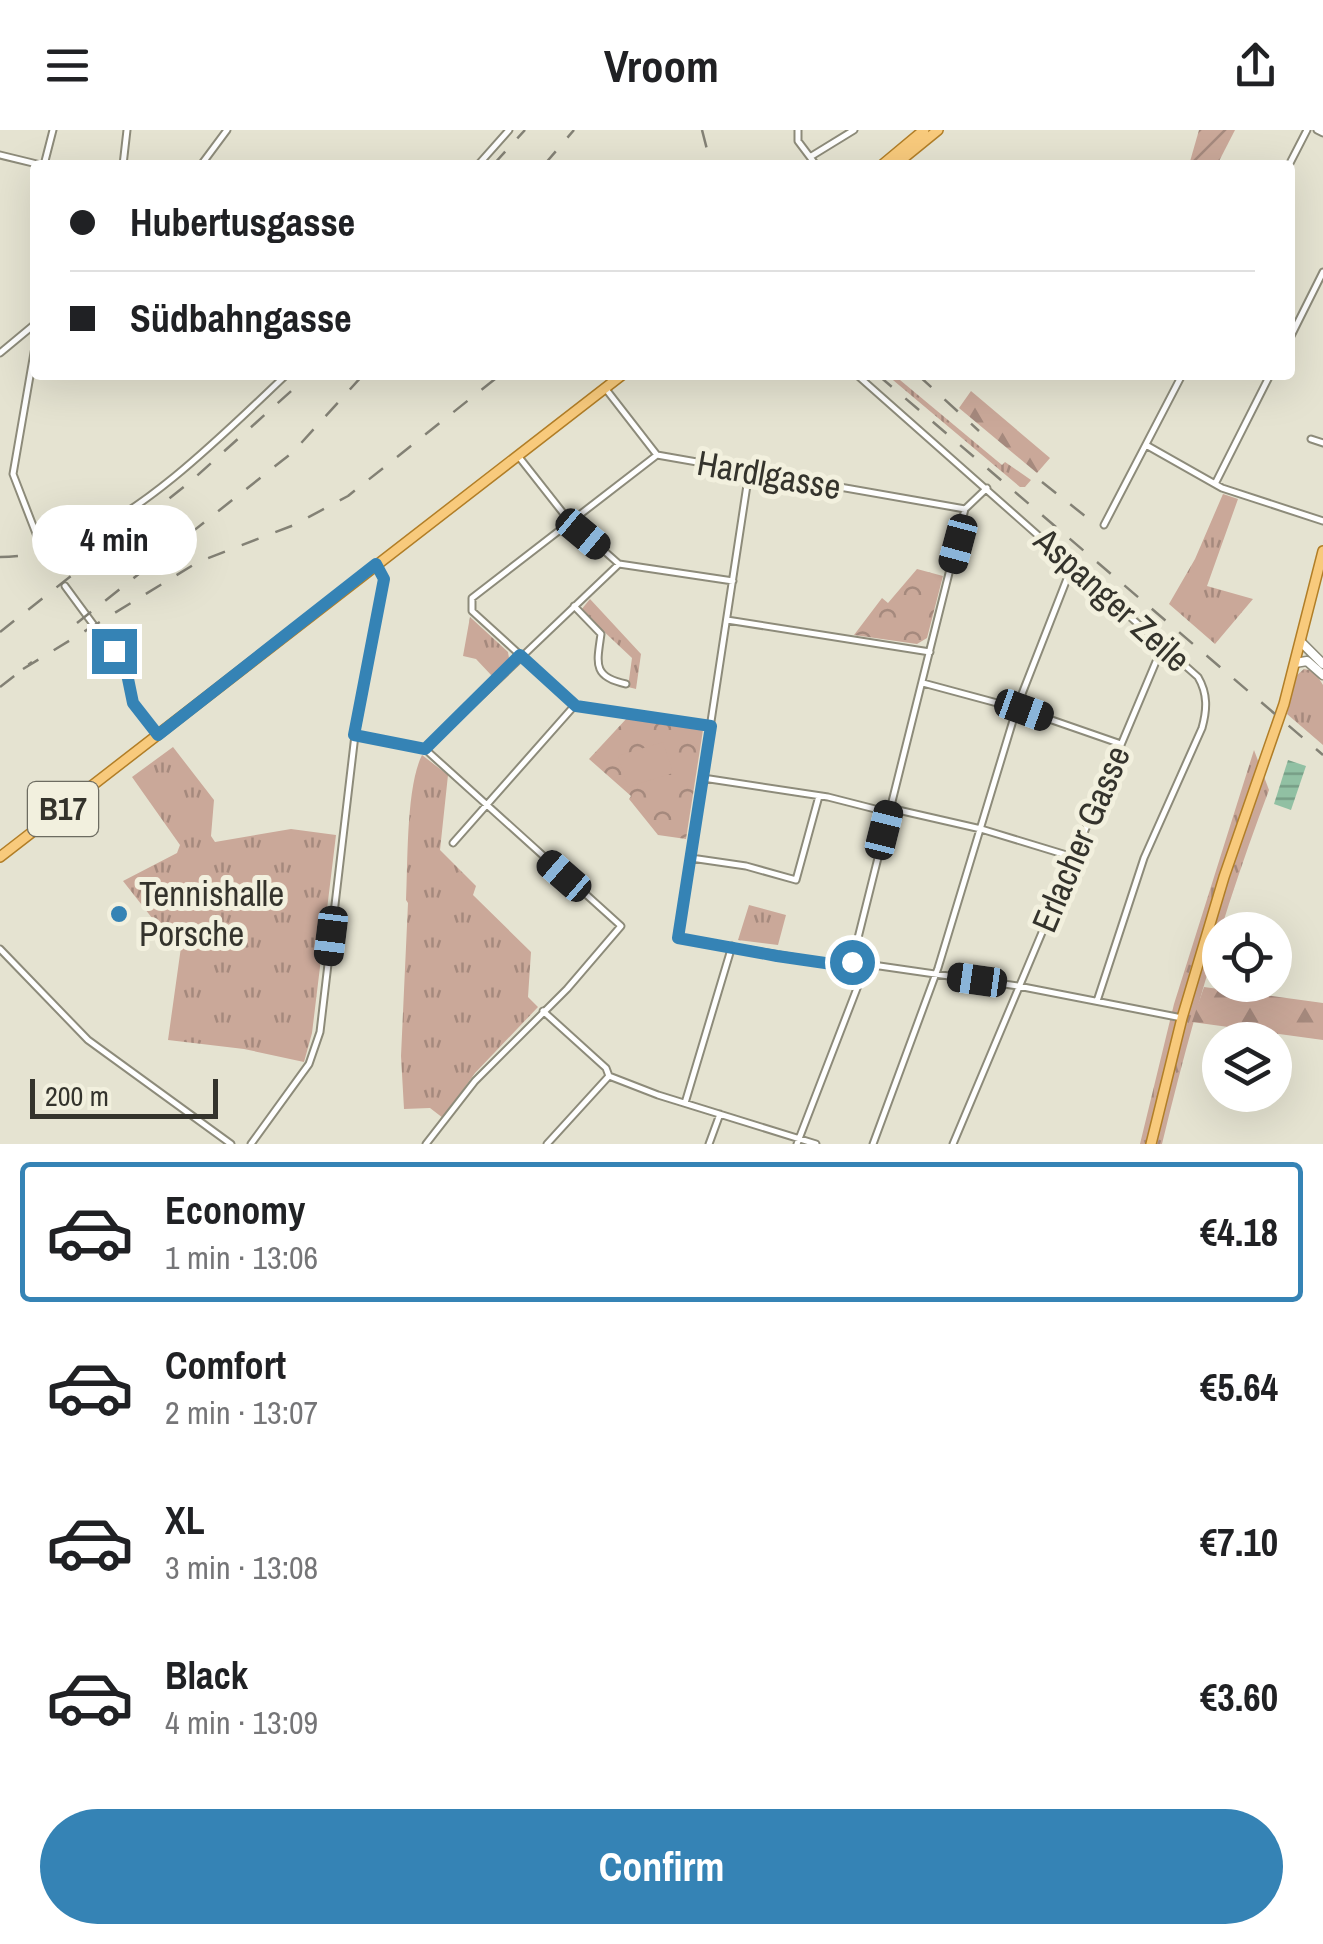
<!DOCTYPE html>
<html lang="en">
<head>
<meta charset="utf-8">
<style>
	:root { --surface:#fff; --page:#f6f6f6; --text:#202124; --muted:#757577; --line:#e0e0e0; --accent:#3583b5 }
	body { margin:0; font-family:"Archivo Narrow",sans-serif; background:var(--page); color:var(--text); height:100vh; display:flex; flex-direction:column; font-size:38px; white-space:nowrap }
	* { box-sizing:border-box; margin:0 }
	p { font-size:32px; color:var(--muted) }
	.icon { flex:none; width:55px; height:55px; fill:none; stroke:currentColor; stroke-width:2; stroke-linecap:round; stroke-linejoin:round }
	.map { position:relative; height:1014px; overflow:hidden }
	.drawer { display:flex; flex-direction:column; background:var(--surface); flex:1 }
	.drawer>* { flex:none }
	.guide { position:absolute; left:30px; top:30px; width:1265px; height:220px; border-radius:10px; box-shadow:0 10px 40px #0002; display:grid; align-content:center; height:220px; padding:0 40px; background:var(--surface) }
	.controls { position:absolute; left:1202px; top:782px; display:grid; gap:20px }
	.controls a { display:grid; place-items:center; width:90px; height:90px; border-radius:50%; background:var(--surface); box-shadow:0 10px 40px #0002; font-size:50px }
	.scale { position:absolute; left:30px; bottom:25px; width:188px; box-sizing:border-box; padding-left:10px; border:5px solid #34332c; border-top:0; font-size:28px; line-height:35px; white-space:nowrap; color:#34332c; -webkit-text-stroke:8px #f2f0de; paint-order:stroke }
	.end { position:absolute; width:45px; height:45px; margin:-22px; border:12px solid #3583b5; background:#fff; box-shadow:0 0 0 5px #fff }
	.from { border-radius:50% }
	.bubble { position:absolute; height:70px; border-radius:35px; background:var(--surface); box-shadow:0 10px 40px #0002; font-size:32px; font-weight:700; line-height:70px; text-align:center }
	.car { position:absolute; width:30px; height:60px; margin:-30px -15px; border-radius:12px; box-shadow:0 0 8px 2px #0007; background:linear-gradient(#222 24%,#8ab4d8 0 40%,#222 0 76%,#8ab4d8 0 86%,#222 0) }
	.guide b { display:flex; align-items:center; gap:35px; height:95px; font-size:38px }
	.guide b+b { border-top:2px solid var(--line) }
	.guide i { width:25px; height:25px; background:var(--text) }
	ul { padding:18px 0 0; list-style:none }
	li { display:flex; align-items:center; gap:30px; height:140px; margin:0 20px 15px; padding:0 20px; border:5px solid transparent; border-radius:10px }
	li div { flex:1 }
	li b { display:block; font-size:38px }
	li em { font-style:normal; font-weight:700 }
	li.on { border-color:var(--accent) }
	li>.icon { width:90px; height:90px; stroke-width:1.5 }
	.primary-button { display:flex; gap:20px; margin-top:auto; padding:20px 40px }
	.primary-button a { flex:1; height:115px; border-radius:60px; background:var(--accent); color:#fff; font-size:40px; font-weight:700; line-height:115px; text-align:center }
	header { display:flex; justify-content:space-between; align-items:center; height:130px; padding:0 40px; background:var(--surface); font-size:45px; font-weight:700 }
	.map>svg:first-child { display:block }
	.grass { fill:url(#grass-tufts) }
	.forest { fill:url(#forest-firs) }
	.park { fill:url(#park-crowns) }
	.garden { fill:url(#garden-furrows) }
	.pitch { fill:#caa899 }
	.water { fill:url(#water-rules) }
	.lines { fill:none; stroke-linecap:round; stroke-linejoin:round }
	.street-casing { stroke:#8d8b7a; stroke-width:9 }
	.secondary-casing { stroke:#8d8b7a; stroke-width:11 }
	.primary-casing { stroke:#b17e27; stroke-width:12 }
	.street { stroke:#fff; stroke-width:5 }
	.secondary { stroke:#fff; stroke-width:8 }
	.primary { stroke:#f8ca7c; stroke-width:9 }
	.rail { stroke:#838175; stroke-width:2.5; stroke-dasharray:18 18; stroke-linecap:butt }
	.route { stroke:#3583b5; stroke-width:12 }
	.poi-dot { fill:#3583b5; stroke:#f2f0de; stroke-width:4 }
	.labels { text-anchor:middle; stroke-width:10; stroke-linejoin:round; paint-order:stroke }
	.shield { fill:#f2f0de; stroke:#6d6c61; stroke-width:2.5 }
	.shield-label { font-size:32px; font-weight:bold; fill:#34332c }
	.street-label { font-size:35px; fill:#34332c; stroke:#f2f0de }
	.poi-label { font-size:35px; fill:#34332c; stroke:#f2f0de; text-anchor:start }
</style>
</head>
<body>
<header><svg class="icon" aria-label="menu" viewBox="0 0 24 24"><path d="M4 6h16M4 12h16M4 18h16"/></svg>Vroom<svg class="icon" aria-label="share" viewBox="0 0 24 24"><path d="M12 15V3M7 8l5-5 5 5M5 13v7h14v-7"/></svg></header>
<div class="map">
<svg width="1323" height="1014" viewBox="0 0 1323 1014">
	<defs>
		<pattern id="grass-tufts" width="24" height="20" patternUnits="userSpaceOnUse" patternTransform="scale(2.5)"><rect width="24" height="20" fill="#caa899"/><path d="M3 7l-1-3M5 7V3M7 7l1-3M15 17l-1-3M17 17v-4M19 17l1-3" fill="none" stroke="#a5897d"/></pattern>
		<pattern id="forest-firs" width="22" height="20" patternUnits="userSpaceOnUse" patternTransform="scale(2.5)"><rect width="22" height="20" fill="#caa899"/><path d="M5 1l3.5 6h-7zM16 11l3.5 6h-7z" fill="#a5897d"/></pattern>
		<pattern id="park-crowns" width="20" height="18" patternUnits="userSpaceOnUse" patternTransform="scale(2.5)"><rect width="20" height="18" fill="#caa899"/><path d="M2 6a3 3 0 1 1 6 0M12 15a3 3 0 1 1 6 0" fill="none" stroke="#a5897d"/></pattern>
		<pattern id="garden-furrows" width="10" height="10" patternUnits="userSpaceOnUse" patternTransform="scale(2.5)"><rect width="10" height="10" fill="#caa899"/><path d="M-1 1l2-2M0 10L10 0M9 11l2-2" fill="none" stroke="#a5897d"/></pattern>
		<pattern id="water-rules" width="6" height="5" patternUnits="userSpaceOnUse" patternTransform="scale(2.5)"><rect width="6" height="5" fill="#91c0a3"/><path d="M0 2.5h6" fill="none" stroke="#779d85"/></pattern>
	</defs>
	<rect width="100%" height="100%" fill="#e5e3d1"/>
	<path class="grass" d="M887 245H894L1002 335 1005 332 1031 350 1025 357H1020Z
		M1223 364 1238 369 1207 456 1253 469 1215 514 1169 474 1195 429Z
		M590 469 641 524 636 559 628 557 632 528 581 480Z
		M470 487 508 522 509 528 492 546 476 529 463 526Z
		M1304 539 1314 541 1323 555V615L1287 584 1297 545Z
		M173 617 214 670 211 706 215 712 291 699 336 705 312 903 304 932 244 919 168 910 182 810 167 807 123 751 177 723 180 715 132 647Z
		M1254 620 1269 660C1225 776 1191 894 1162 1014H1140L1174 874Z
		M422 625 448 645 440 720 476 756 473 765 531 822 528 867 538 877 475 943 443 988 430 978 404 979 401 926 408 773 406 770C408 732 406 657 422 625Z
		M749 775 786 785 778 815 738 810Z"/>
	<path class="forest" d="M971 261 1050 328 1037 343 959 278Z
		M1204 857 1323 873V910L1192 892Z"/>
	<path class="park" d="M917 439 943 446 927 508 917 514 854 505 882 468 888 473Z
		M627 588 703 600 686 709 658 705 629 669 631 666 589 629Z"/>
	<path class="garden" d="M1199 0H1235L1217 35H1189Z"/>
	<path class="pitch" d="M663 612 673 643 628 657 618 626Z"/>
	<path class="water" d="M1288 630 1306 636 1291 680 1274 674Z"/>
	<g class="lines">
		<defs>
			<path id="street" d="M798 0V11L816 35
				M1317 0 1323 3
				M0 25 41 35
				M810 27 854 0
				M44 35 53 0
				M123 35 127 0
				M201 35 227 0
				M478 35 509 0
				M1289 35 1307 0
				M1290 208 1323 142
				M35 217 13 344 42 419
				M0 223 35 194
				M857 245 1198 547C1208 564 1207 580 1202 598L1144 728 1097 871
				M605 258 657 325 965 379
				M1311 309 1323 313
				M1146 315 1222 358 1323 391
				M657 325 472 468V481L575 575 711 596
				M519 327 567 388 619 434 733 451
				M749 342 678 808 832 834 852 832 1018 856 1182 888
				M1215 354 1270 245
				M1104 395 1182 245
				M40 412C52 410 66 410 78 406 141 388 237 291 286 245
				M65 456 126 539 133 573 158 605
				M574 476 601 504C597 533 592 547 626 554
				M727 490 930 522
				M923 553 1023 580 1121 614
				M355 605 425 619 621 796 567 859 475 951 426 1014
				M425 619 619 434
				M703 648 828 667 879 680H898L981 699 1073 727
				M453 713 575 575
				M691 728 746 736 796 750 819 666
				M0 819 88 910 231 1014
				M852 832 965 379 987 358
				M543 881 606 938 609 946 658 965 816 1014
				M685 973 732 816
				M251 1014 309 934 320 902 355 605 384 449 377 437
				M547 1014 609 946
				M709 1014 720 984
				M797 1014 866 835
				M873 1014 938 838 1018 574 1072 436
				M953 1014 1163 515"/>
			<path id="secondary" d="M1301 512 1323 534
				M1295 533 1307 531 1323 545"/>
			<path id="primary" d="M882 35 924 0
				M895 35 938 0
				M0 727 622 245
				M1151 1014 1182 888 1224 747 1284 574 1323 421"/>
		</defs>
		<use href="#street" class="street-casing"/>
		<use href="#secondary" class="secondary-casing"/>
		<use href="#primary" class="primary-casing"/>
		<use href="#street" class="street"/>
		<use href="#secondary" class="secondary"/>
		<use href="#primary" class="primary"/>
		<path class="rail" d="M702 0 711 35
			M493 35 525 0
			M544 35 574 0
			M878 245 1323 625
			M918 245 979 301
			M1042 352 1085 386
			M0 427C45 426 90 412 128 388
			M77 493 293 322 363 245
			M0 502 190 352 309 245
			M23 539 198 432 294 395 348 366 500 245
			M0 557 32 532"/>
	</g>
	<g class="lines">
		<path class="route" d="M114 521 126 539 133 573 158 605 376 434 384 449 354 605 425 619 520 525 576 576 711 596 678 808 777 826 832 834 852 832"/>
	</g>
	<circle class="poi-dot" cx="119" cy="784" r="10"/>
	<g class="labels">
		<rect class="shield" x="28" y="652" width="70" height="54" rx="8"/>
		<g class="shield-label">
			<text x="63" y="690">B17</text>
		</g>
		<g class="street-label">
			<text transform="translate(769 345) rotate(10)" y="12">Hardlgasse</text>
			<text transform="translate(1112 470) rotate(42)" y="12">Aspanger Zeile</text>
			<text transform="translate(1081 709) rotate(-67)" y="12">Erlacher Gasse</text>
		</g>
		<g class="poi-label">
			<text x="139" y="776">Tennishalle<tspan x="139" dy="40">Porsche</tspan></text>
		</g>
	</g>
</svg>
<div class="controls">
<a><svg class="icon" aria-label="locate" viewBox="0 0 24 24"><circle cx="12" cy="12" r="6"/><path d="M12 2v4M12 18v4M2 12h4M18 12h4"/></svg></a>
<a><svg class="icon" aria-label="layers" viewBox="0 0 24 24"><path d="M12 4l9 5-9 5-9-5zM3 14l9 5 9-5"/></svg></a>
</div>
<div class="scale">200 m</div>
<i class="end from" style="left:852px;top:832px"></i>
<i class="end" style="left:114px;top:521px"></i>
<div class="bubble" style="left:32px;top:375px;width:165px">4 min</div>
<i class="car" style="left:583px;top:404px;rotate:130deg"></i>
<i class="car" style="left:958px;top:414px;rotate:195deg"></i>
<i class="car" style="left:1024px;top:580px;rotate:110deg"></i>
<i class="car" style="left:884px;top:700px;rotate:14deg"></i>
<i class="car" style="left:564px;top:746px;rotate:311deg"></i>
<i class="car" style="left:331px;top:806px;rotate:187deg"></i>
<i class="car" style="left:977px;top:850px;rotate:278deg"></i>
<div class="guide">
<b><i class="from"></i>Hubertusgasse</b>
<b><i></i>Südbahngasse</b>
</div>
</div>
<section class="drawer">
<ul>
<li class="on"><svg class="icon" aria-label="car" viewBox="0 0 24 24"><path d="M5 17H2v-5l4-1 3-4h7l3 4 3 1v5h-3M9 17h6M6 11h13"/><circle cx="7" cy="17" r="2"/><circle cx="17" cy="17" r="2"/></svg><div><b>Economy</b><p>1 min · 13:06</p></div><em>€4.18</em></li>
<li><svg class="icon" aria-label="car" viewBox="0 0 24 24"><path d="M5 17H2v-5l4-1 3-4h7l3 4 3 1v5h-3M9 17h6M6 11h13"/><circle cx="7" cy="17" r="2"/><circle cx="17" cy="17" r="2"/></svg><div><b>Comfort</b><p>2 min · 13:07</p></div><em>€5.64</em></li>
<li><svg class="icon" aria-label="car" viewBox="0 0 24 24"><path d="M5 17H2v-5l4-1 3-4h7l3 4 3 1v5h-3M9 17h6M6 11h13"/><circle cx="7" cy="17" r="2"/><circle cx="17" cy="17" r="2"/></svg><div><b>XL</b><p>3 min · 13:08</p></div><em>€7.10</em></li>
<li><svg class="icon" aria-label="car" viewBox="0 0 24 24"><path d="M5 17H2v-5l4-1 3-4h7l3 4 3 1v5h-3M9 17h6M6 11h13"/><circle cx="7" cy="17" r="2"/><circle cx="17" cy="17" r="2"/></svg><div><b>Black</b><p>4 min · 13:09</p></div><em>€3.60</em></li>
</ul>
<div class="primary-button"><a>Confirm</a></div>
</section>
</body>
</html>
